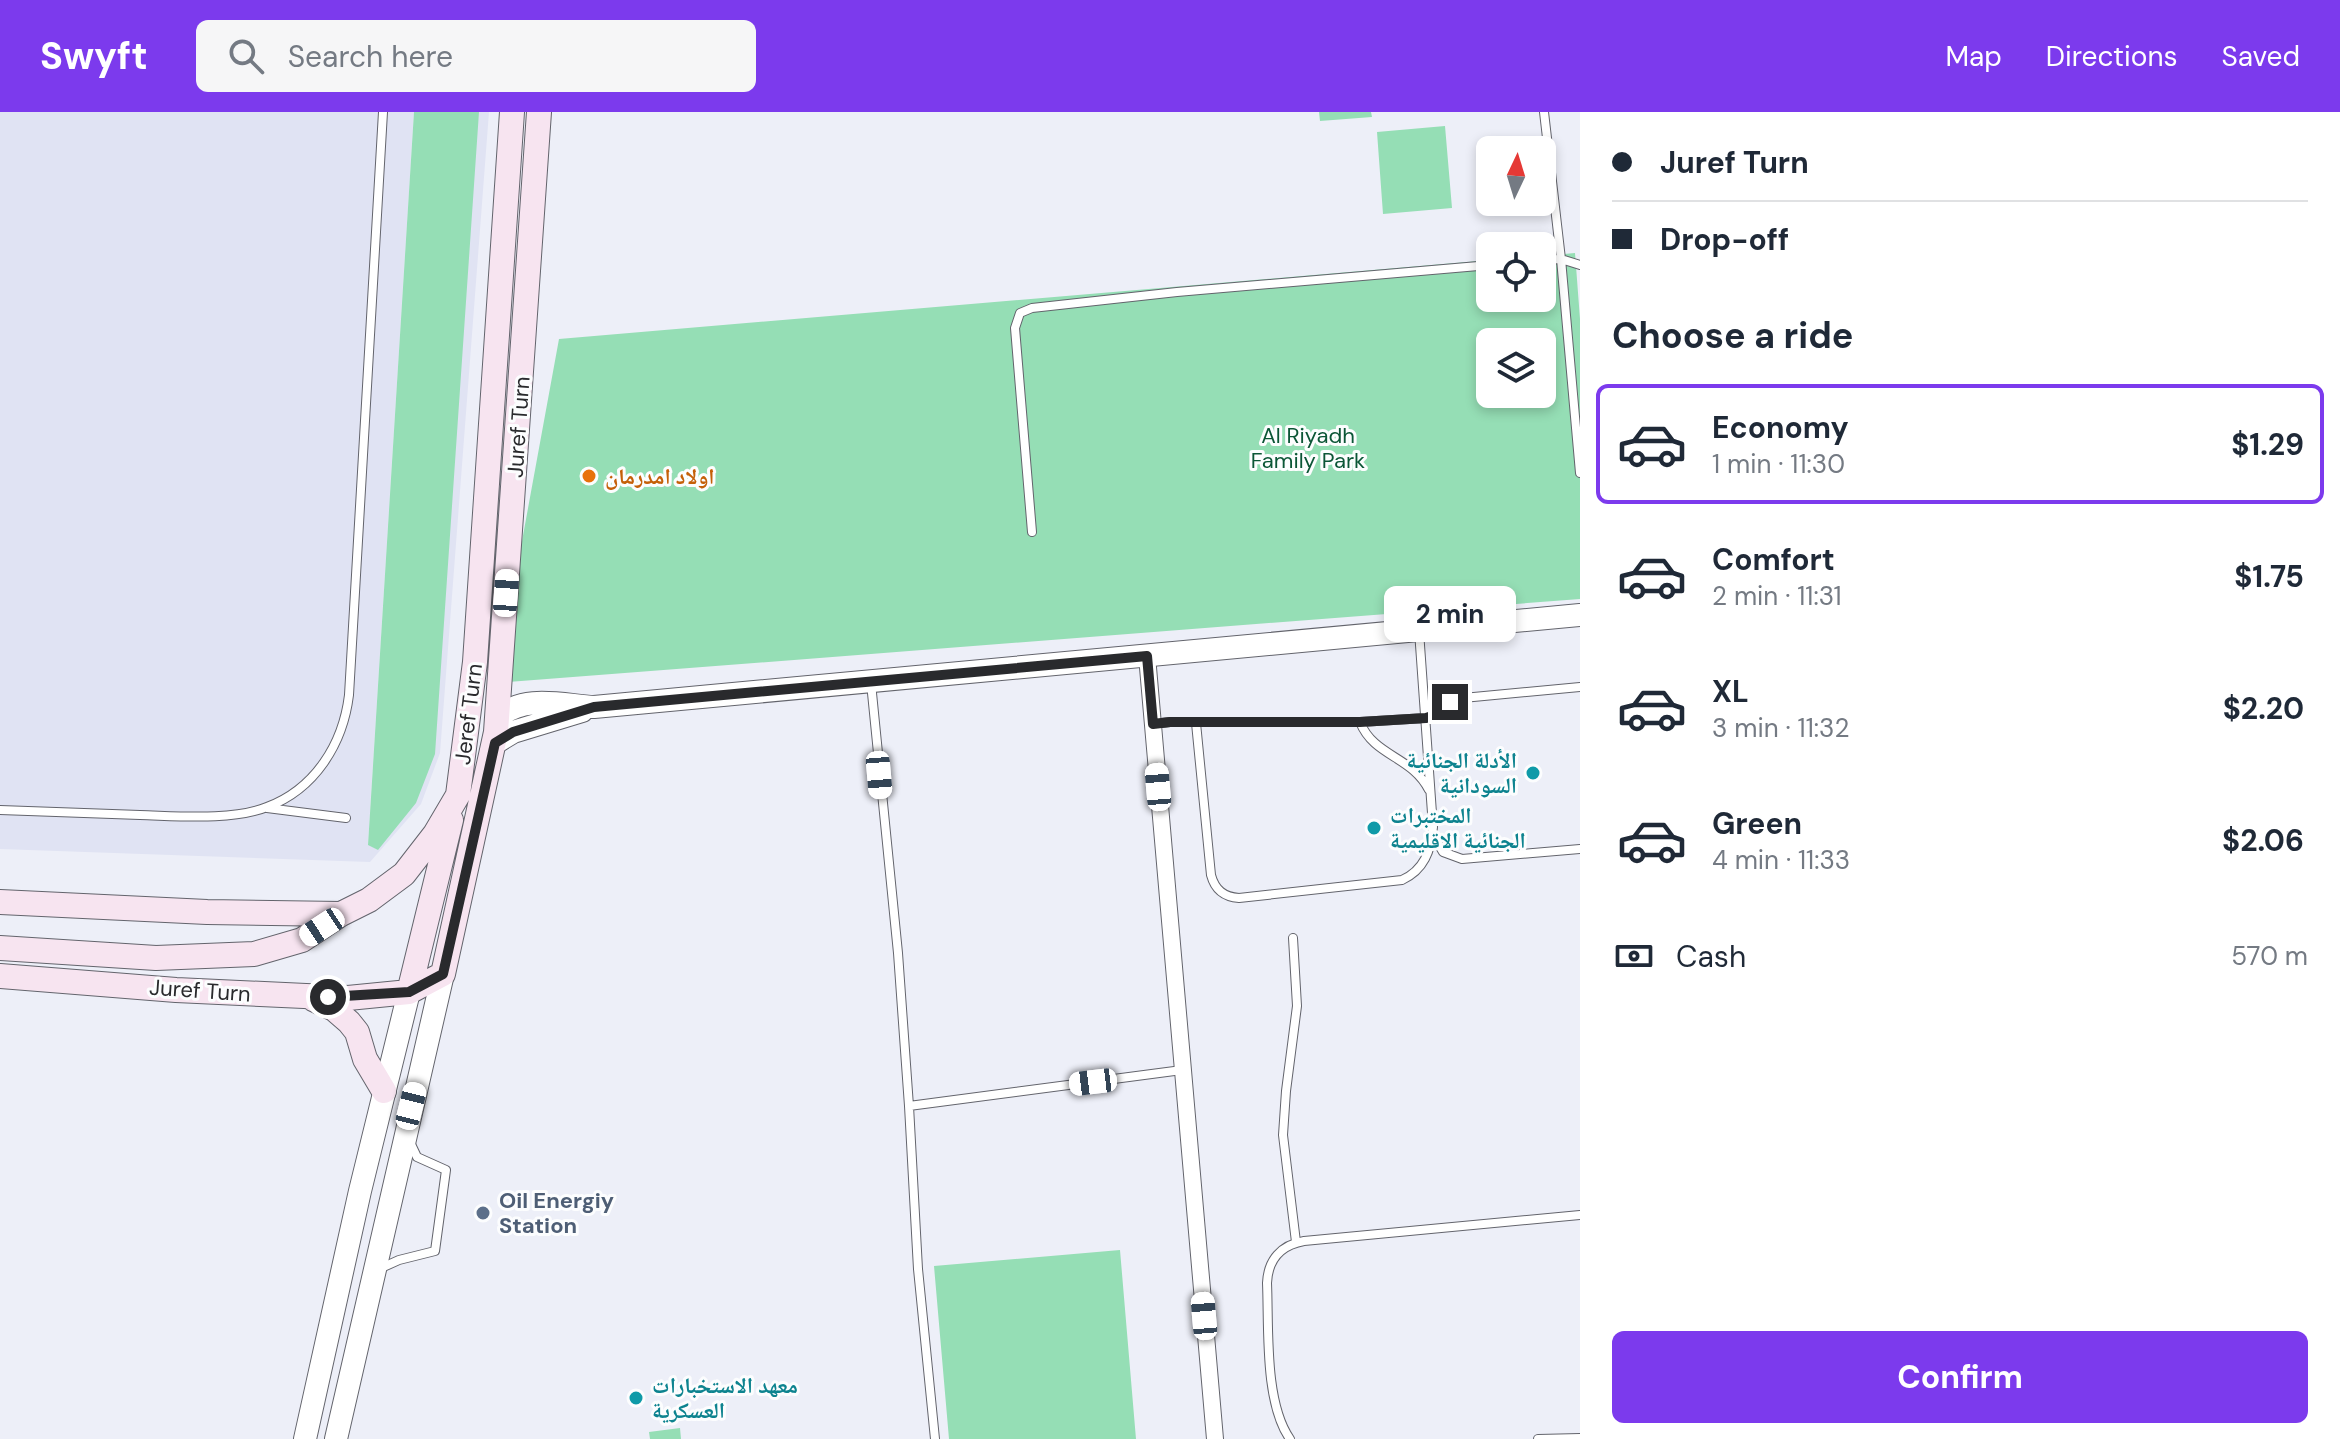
<!DOCTYPE html>
<html lang="en">
<head>
<meta charset="utf-8">
<style>
	:root { --surface:#fff; --page:#f6f6f7; --text:#1f2937; --muted:#747a83; --line:#e0e1e3; --accent:#7c3aed }
	body { margin:0; font-family:"DM Sans","Noto Naskh Arabic",sans-serif; background:var(--page); color:var(--text); height:100vh; display:flex; flex-direction:column; font-size:30px; white-space:nowrap }
	* { box-sizing:border-box; margin:0 }
	p { font-size:26px; color:var(--muted) }
	.icon { flex:none; width:44px; height:44px; fill:none; stroke:currentColor; stroke-width:2; stroke-linecap:round; stroke-linejoin:round }
	.map { position:relative; flex:1; overflow:hidden }
	.side { display:flex; flex-direction:column; background:var(--surface); width:760px }
	.side>* { flex:none }
	.top-card { display:grid; align-content:center; height:176px; padding:0 32px; background:var(--surface) }
	.needle { width:52px; rotate:4deg }
	.fabs { position:absolute; left:1476px; top:24px; display:grid; gap:16px }
	.fabs a { display:grid; place-items:center; width:80px; height:80px; border-radius:12px; background:var(--surface); box-shadow:0 4px 12px #0003; font-size:40px }
	.end { position:absolute; width:36px; height:36px; margin:-18px; border:10px solid #292a2d; background:#fff; box-shadow:0 0 0 4px #fff }
	.from { border-radius:50% }
	.bubble { position:absolute; height:56px; border-radius:12px; background:var(--surface); box-shadow:0 4px 12px #0003; font-size:26px; font-weight:700; line-height:56px; text-align:center }
	.car { position:absolute; width:24px; height:48px; margin:-24px -12px; border-radius:10px; box-shadow:0 0 6px 2px #0007; background:linear-gradient(#fff 24%,#345 0 40%,#fff 0 76%,#345 0 86%,#fff 0) }
	.top-card b { display:flex; align-items:center; gap:28px; height:76px; font-size:30px }
	.top-card b+b { border-top:2px solid var(--line) }
	.top-card i { width:20px; height:20px; background:var(--text) }
	ul { padding:0; list-style:none }
	li { display:flex; align-items:center; gap:24px; height:120px; margin:0 16px 12px; padding:0 16px; border:4px solid transparent; border-radius:12px }
	li div { flex:1 }
	li b { display:block; font-size:30px }
	li em { font-style:normal; font-weight:700 }
	li.selected { border-color:var(--accent) }
	li>.icon { width:72px; height:72px; stroke-width:1.5 }
	h2 { padding:0 32px; font-size:36px; line-height:96px }
	.pay { display:flex; align-items:center; gap:20px; height:88px; padding:0 32px; font-size:30px }
	.pay p { margin-inline-start:auto }
	.button { display:flex; gap:16px; margin-top:auto; padding:16px 32px }
	.button a { flex:1; height:92px; border-radius:12px; background:var(--accent); color:#fff; font-size:32px; font-weight:700; line-height:92px; text-align:center }
	header { display:flex; align-items:center; gap:48px; box-sizing:border-box; height:112px; padding:0 40px; background:var(--accent); color:#fff }
	header strong { font-size:38px }
	nav { display:flex; gap:44px; margin-inline-start:auto; font-size:28px }
	.search { width:560px; height:72px; background:var(--page); display:flex; align-items:center; gap:20px; box-sizing:border-box; padding:0 28px; border-radius:12px; color:var(--muted); font-size:30px }
	main { display:flex; flex:1; min-height:0 }
	.map>svg:first-child { display:block }
	.built { fill:#e0e3f3 }
	.green { fill:#95deb5; fill-rule:evenodd }
	.lines { fill:none; stroke-linecap:round; stroke-linejoin:round }
	.service-casing { stroke:#63646c; stroke-width:10 }
	.minor-casing { stroke:#63646c; stroke-width:18 }
	.tertiary-casing { stroke:#63646c; stroke-width:24 }
	.secondary-casing { stroke:#63646c; stroke-width:26 }
	.service { stroke:#fff; stroke-width:8 }
	.minor { stroke:#fff; stroke-width:16 }
	.tertiary { stroke:#fff; stroke-width:22 }
	.secondary { stroke:#f7e4f0; stroke-width:24 }
	.route { stroke:#292a2d; stroke-width:10 }
	.food-dot { fill:#e8710a; stroke:#fcfdfe; stroke-width:3 }
	.culture-dot { fill:#0f9aa8; stroke:#fcfdfe; stroke-width:3 }
	.service-dot { fill:#5c6f8a; stroke:#fcfdfe; stroke-width:3 }
	.labels { text-anchor:middle; stroke-width:6; stroke-linejoin:round; paint-order:stroke }
	.street-label { font-size:22px; fill:#292a2d; stroke:#fcfdfe }
	.park-label { font-size:22px; fill:#0b5636; stroke:#fcfdfe }
	.food-label { font-size:22px; font-weight:bold; fill:#c56008; stroke:#fcfdfe; text-anchor:start }
	.culture-label { font-size:22px; font-weight:bold; fill:#0d838f; stroke:#fcfdfe; text-anchor:start }
	.service-label { font-size:22px; font-weight:bold; fill:#4e5e75; stroke:#fcfdfe; text-anchor:start }
</style>
</head>
<body>
<header>
<strong>Swyft</strong>
<div class="search"><svg class="icon" aria-label="search" viewBox="0 0 24 24"><circle cx="10" cy="10" r="6"/><path d="M15 15l6 6"/></svg>Search here</div>
<nav><a>Map</a><a>Directions</a><a>Saved</a></nav>
</header>
<main>
<div class="map">
<svg width="1580" height="1327" viewBox="0 0 1580 1327">
	<rect width="100%" height="100%" fill="#edeff8"/>
	<path class="built" d="M0 0H414L368 732 378 738 479 0H489L440 641 421 692 370 750 0 737Z"/>
	<path class="green" d="M414 0H479L435 642 416 691 378 738 368 733Z
		M1319 0H1371L1372 5 1320 9Z
		M1445 14 1452 96 1383 102 1377 20Z
		M1575 141 1580 207V487L496 571 559 227 1490 148V186H1542V144ZM1490 230H1542V282H1490Z
		M1120 1138 1136 1327H949L934 1154Z
		M680 1316 681 1327H650L649 1320Z"/>
	<g class="lines">
		<defs>
			<path id="service" d="M1544 0 1561 147 1580 361
				M1542 148 1561 147 1580 153
				M1032 420 1015 216 1020 201 1032 196 1177 180 1490 153
				M871 571 898 841 909 994 918 1157 935 1327
				M1360 610C1374 645 1412 644 1429 678
				M1196 611 1211 763C1215 778 1224 785 1239 786L1402 768C1424 758 1431 739 1433 715L1419 519
				M1153 612 1170 610H1360L1426 606 1438 602 1450 590 1463 586 1580 575
				M267 696 346 706
				M0 698C47 700 93 701 140 703 178 704 232 709 267 695 315 677 343 632 349 583L383 0
				M1433 723 1443 740 1462 747 1580 737
				M1293 826 1297 894 1286 979 1283 1023 1296 1130
				M909 994 1182 958
				M379 1157 399 1148 435 1139 446 1058 417 1045 409 1028
				M1290 1327C1264 1290 1269 1215 1267 1171 1268 1148 1281 1133 1304 1129L1580 1103
				M1538 1327 1580 1326"/>
			<path id="minor" d="M1147 544 1215 1327"/>
			<path id="tertiary" d="M497 606C524 582 561 593 594 595L1580 503
				M495 631 513 620 582 599
				M305 1327 360 1079 409 880
				M336 1327 443 862"/>
			<path id="secondary" d="M0 790 207 800 341 802
				M0 836 156 846 254 842 302 828 341 802 369 788 404 762 435 722 458 683 475 550 512 0
				M0 864 176 878 348 886 409 880 443 862 496 620 539 0
				M409 880 451 708
				M313 887 334 897 349 910 357 920 365 947 384 979"/>
		</defs>
		<use href="#service" class="service-casing"/>
		<use href="#minor" class="minor-casing"/>
		<use href="#tertiary" class="tertiary-casing"/>
		<use href="#secondary" class="secondary-casing"/>
		<use href="#service" class="service"/>
		<use href="#minor" class="minor"/>
		<use href="#tertiary" class="tertiary"/>
		<use href="#secondary" class="secondary"/>
	</g>
	<g class="lines">
		<path class="route" d="M328 885 409 880 443 862 495 631 513 620 594 595 1147 544 1153 612 1170 610H1360L1426 606 1438 602 1450 590"/>
	</g>
	<circle class="food-dot" cx="589" cy="364" r="8"/>
	<g class="culture-dot">
		<circle cx="1533" cy="661" r="8"/>
		<circle cx="1374" cy="716" r="8"/>
		<circle cx="636" cy="1286" r="8"/>
	</g>
	<circle class="service-dot" cx="483" cy="1101" r="8"/>
	<g class="labels">
		<g class="street-label">
			<text transform="translate(518 315) rotate(-86)" y="8">Juref Turn</text>
			<text transform="translate(468 602) rotate(-83)" y="8">Jeref Turn</text>
			<text transform="translate(200 878) rotate(4)" y="8">Juref Turn</text>
		</g>
		<g class="park-label">
			<text x="1308" y="331">Al Riyadh<tspan x="1308" dy="25">Family Park</tspan></text>
		</g>
		<g class="food-label">
			<text x="605" y="372">اولاد امدرمان</text>
		</g>
		<g class="culture-label">
			<text x="1517" y="656" text-anchor="end">الأدلة الجنائية<tspan x="1517" dy="25">السودانية</tspan></text>
			<text x="1390" y="711">المختبرات<tspan x="1390" dy="25">الجنائية الاقليمية</tspan></text>
			<text x="652" y="1281">معهد الاستخبارات<tspan x="652" dy="25">العسكرية</tspan></text>
		</g>
		<g class="service-label">
			<text x="499" y="1096">Oil Energiy<tspan x="499" dy="25">Station</tspan></text>
		</g>
	</g>
</svg>
<div class="fabs">
<a><svg class="needle" viewBox="-14 -14 28 28"><path d="M0-13l5 13h-10z" fill="#e53935"/><path d="M0 13l5-13h-10z" fill="#747a83"/></svg></a>
<a><svg class="icon" aria-label="locate" viewBox="0 0 24 24"><circle cx="12" cy="12" r="6"/><path d="M12 2v4M12 18v4M2 12h4M18 12h4"/></svg></a>
<a><svg class="icon" aria-label="layers" viewBox="0 0 24 24"><path d="M12 4l9 5-9 5-9-5zM3 14l9 5 9-5"/></svg></a>
</div>
<i class="end from" style="left:328px;top:885px"></i>
<i class="end" style="left:1450px;top:590px"></i>
<div class="bubble" style="left:1384px;top:474px;width:132px">2 min</div>
<i class="car" style="left:506px;top:481px;rotate:4deg"></i>
<i class="car" style="left:879px;top:663px;rotate:175deg"></i>
<i class="car" style="left:1158px;top:675px;rotate:355deg"></i>
<i class="car" style="left:322px;top:815px;rotate:237deg"></i>
<i class="car" style="left:1093px;top:970px;rotate:263deg"></i>
<i class="car" style="left:411px;top:994px;rotate:14deg"></i>
<i class="car" style="left:1204px;top:1204px;rotate:355deg"></i>
</div>
<section class="side">
<div class="top-card">
<b><i class="from"></i>Juref Turn</b>
<b><i></i>Drop-off</b>
</div>
<h2>Choose a ride</h2>
<ul>
<li class="selected"><svg class="icon" aria-label="car" viewBox="0 0 24 24"><path d="M5 17H2v-5l4-1 3-4h7l3 4 3 1v5h-3M9 17h6M6 11h13"/><circle cx="7" cy="17" r="2"/><circle cx="17" cy="17" r="2"/></svg><div><b>Economy</b><p>1 min · 11:30</p></div><em>$1.29</em></li>
<li><svg class="icon" aria-label="car" viewBox="0 0 24 24"><path d="M5 17H2v-5l4-1 3-4h7l3 4 3 1v5h-3M9 17h6M6 11h13"/><circle cx="7" cy="17" r="2"/><circle cx="17" cy="17" r="2"/></svg><div><b>Comfort</b><p>2 min · 11:31</p></div><em>$1.75</em></li>
<li><svg class="icon" aria-label="car" viewBox="0 0 24 24"><path d="M5 17H2v-5l4-1 3-4h7l3 4 3 1v5h-3M9 17h6M6 11h13"/><circle cx="7" cy="17" r="2"/><circle cx="17" cy="17" r="2"/></svg><div><b>XL</b><p>3 min · 11:32</p></div><em>$2.20</em></li>
<li><svg class="icon" aria-label="car" viewBox="0 0 24 24"><path d="M5 17H2v-5l4-1 3-4h7l3 4 3 1v5h-3M9 17h6M6 11h13"/><circle cx="7" cy="17" r="2"/><circle cx="17" cy="17" r="2"/></svg><div><b>Green</b><p>4 min · 11:33</p></div><em>$2.06</em></li>
</ul>
<div class="pay"><svg class="icon" aria-label="cash" viewBox="0 0 24 24"><path d="M3 7h18v10H3z"/><circle cx="12" cy="12" r="2"/></svg>Cash<p>570 m</p></div>
<div class="button"><a>Confirm</a></div>
</section>
</main>
</body>
</html>
